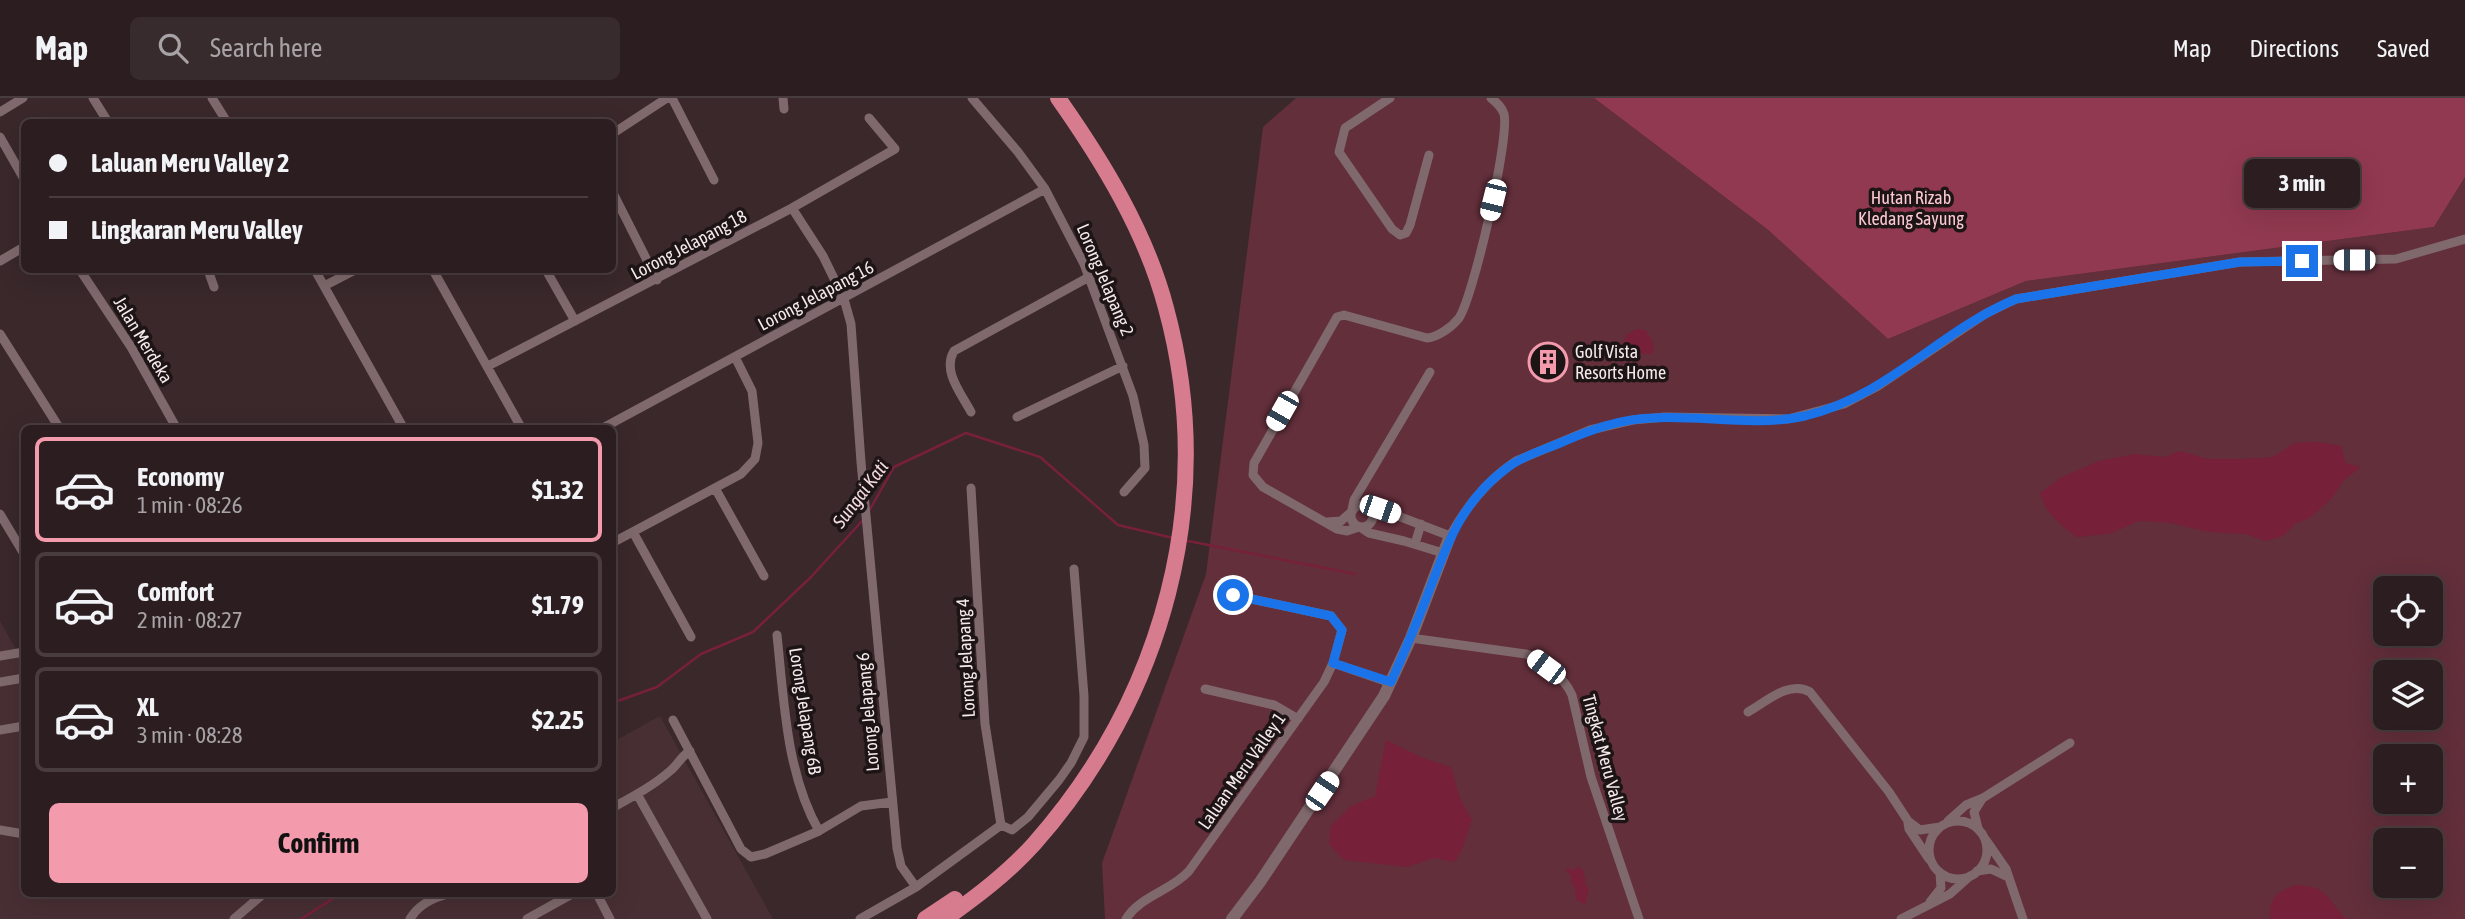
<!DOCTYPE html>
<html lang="en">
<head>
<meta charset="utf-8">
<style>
	:root { --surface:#2c1e20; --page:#382b2d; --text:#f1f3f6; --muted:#a6a2a5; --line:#483c3e; --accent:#f39aac }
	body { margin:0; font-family:"Asap Condensed",sans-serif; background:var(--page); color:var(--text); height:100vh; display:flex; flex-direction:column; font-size:26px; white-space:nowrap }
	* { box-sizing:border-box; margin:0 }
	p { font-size:23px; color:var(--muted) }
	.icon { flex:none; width:38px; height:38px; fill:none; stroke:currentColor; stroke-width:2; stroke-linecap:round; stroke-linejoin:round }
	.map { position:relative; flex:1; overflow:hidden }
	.details { position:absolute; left:21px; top:327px; width:595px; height:472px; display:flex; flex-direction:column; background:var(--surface); border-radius:10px; box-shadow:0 7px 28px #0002,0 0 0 2px var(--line) }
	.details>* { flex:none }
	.hud { position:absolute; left:21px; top:21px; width:595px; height:154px; border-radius:10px; box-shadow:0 7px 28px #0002,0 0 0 2px var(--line); display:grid; align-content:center; height:154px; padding:0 28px; background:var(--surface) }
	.tools { position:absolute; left:2373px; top:478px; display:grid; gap:14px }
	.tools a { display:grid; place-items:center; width:70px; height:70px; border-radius:10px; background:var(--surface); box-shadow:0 7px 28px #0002,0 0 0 2px var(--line); font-size:35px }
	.end { position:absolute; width:32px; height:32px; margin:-16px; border:9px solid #1a73e8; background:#fff; box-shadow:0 0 0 4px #fff }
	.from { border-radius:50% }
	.bubble { position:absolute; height:49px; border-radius:10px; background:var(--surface); box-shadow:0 7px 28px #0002,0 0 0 2px var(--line); font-size:23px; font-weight:700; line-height:49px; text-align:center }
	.car { position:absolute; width:21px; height:42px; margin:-21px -10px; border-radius:9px; box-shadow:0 0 5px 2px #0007; background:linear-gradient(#fff 24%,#345 0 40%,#fff 0 76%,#345 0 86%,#fff 0) }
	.hud b { display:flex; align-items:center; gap:24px; height:66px; font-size:26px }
	.hud b+b { border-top:2px solid var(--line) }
	.hud i { width:18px; height:18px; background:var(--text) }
	ul { padding:12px 0 0; list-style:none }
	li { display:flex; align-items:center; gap:21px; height:105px; margin:0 14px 10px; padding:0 14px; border:4px solid var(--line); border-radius:10px }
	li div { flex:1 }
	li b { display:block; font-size:26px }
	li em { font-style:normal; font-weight:700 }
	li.selected { border-color:var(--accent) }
	li>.icon { width:63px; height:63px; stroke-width:1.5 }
	.button { display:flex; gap:14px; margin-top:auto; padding:14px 28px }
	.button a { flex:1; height:80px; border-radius:10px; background:var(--accent); color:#111; font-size:28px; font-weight:700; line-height:80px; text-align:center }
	header { display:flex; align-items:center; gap:42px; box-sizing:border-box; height:98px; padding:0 35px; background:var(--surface); border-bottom:2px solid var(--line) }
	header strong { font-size:33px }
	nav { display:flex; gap:38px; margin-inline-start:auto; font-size:24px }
	.search { width:490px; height:63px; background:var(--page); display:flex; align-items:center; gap:18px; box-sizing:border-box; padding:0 24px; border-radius:10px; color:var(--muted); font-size:26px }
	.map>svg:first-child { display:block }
	.built { fill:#482f34 }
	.green { fill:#622f3b; fill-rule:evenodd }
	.forest { fill:#913950 }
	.water { fill:#77203a }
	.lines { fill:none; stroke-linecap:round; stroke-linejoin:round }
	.stream { stroke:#77203a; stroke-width:2.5 }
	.street { stroke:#7f696d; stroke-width:9 }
	.secondary { stroke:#7f696d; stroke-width:12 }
	.highway { stroke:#d77c8f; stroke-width:16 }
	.route { stroke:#1a73e8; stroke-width:9 }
	.labels { text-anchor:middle; stroke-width:7; stroke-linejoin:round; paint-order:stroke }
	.park-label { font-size:18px; fill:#fcc8d1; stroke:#1c1415 }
	.street-label { font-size:18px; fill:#f5e9eb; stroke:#1c1415 }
	.poi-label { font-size:18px; fill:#f5e9eb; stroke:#1c1415; text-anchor:start }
	.water-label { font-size:19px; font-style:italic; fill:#f6dce0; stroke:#1c1415 }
</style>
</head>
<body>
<header>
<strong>Map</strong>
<div class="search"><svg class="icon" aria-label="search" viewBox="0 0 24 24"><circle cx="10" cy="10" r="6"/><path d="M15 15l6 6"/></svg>Search here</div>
<nav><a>Map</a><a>Directions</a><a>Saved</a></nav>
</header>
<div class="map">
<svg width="2465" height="821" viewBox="0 0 2465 821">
	<rect width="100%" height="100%" fill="#3a282b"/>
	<path class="built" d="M0 523 22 562H24V796H612L613 644 660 618 773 821H0Z"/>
	<path class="green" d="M1296 0H1594L1767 131 1888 241 2026 183 2434 129 2465 79V821H1105L1102 765 1206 476 1263 29ZM2385 490H2431V536H2385ZM2385 574H2431V620H2385ZM2385 658H2431V704H2385ZM2385 742H2431V788H2385Z"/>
	<path class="forest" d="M1594 0H2465V79L2434 129 2026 183 1888 241 1767 131Z"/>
	<path class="water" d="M1637 231 1645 232C1652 240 1655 245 1653 256H1620L1626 237Z
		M2318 344 2341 348 2346 365 2361 369 2344 382 2331 401 2310 420 2296 425 2283 438 2266 443 2245 436 2208 434 2171 425 2139 423 2109 436 2077 439C2060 427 2045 415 2040 395L2062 379 2099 363 2134 356 2164 359 2180 353 2208 361H2243L2273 359 2294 345Z
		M1386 642 1423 660 1451 669 1460 700 1472 722 1461 754 1454 764 1434 760 1407 769 1344 762 1329 746 1331 728 1351 708 1375 698Z
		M1576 769H1579L1584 773 1583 779 1586 781 1585 785 1589 791 1585 807 1576 801 1575 790 1570 782 1571 778 1566 772 1569 770 1574 773Z
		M2295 787C2329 788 2326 800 2346 821H2270C2268 800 2277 794 2295 787Z"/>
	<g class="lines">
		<path class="stream" d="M869 413 894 369 966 335 1040 359 1118 427 1173 440
			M1183 442 1355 476
			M612 605 657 589 701 556 753 534 811 479 863 422
			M301 821 340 796"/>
		<path class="street" d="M93 0 108 24
			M212 0 227 24
			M672 0 714 82
			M783 0 784 11
			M972 0 1018 54 1045 91 1084 166 1133 298 1144 347 1145 370 1124 394
			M1390 0 1345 30 1339 54 1392 131 1400 137 1406 135 1410 127 1429 57
			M0 14 23 0
			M612 36 667 0
			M0 39 24 81
			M612 93 657 182
			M792 110 895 51 869 20
			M0 163 24 149
			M80 172 131 249 177 331
			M208 172 214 189
			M315 172 404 331
			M433 172 522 331
			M546 172 575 223
			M324 188 355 172
			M0 236 60 331
			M488 268 792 110 823 158 844 201 851 226 861 364 897 750 901 768 916 789
			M971 314C961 295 942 273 954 253L1089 179
			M1017 319 1123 268
			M601 331 1045 91
			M715 390 764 478
			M971 390 985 626 1001 727
			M1351 418a11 11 0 1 1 22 0a11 11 0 1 1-22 0Z
			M1370 409 1380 411 1450 438C1466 409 1489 381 1516 363L1590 332 1633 322 1665 319 1788 321 1844 306 1878 288 1985 216 2016 201 2240 164 2396 161 2465 141
			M1352 412 1354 402 1430 274
			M0 416 24 456
			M1327 424 1341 423 1351 414
			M1359 429 1347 433 1337 431 1263 389 1253 377 1254 365 1337 219 1344 217 1427 240C1438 239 1452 229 1459 220 1473 200 1510 40 1504 16 1502 9 1497 5 1491 0
			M1360 429 1369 435 1404 443 1443 455
			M633 434 691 539
			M612 445 741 376 755 361 758 345 752 293 735 259
			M1415 446 1421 426
			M777 537C784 602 786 675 819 733
			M1411 540 1526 556C1543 563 1564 579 1572 597L1591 679 1639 821
			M0 558 24 554
			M1333 565 1391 585
			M0 584 24 580
			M1205 591 1274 607 1298 621
			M1748 614C1766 604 1789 582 1810 594L1889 694 1908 723 1920 732 1940 729
			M673 622 741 751 751 759 765 756 819 733 861 708 892 704
			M0 632 24 628
			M637 696 707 821
			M612 710C632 699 653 688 670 673 678 667 681 658 690 653
			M1948 723 1966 707 1983 700 2070 645
			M1929 752a29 29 0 1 1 58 0a29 29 0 1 1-58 0Z
			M1908 725 1909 731 1929 761
			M1001 727 1012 732 1028 719 1059 682 1071 665 1084 639V598L1074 471
			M1978 730 1974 714 1982 701
			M0 732 24 736
			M1986 742 2006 771 2023 821
			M1977 773 1991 771 2008 779
			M597 796 610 821
			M1930 804 1941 790 1940 775
			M234 821 263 796
			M410 821C418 807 432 800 448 796
			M527 821 572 796
			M860 821 916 789 1001 727
			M1126 821C1140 798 1171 793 1189 773L1324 584 1333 565 1342 532 1331 518 1233 497
			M1901 821 1950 796 1970 778"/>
		<path class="secondary" d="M1232 821 1260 784 1384 598 1411 540 1450 438"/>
		<path class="highway" d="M925 821 955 801
			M945 821C976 799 1008 775 1034 746 1164 599 1218 401 1166 210 1146 134 1103 64 1058 0"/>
	</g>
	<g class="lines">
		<path class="route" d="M1233 497 1331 518 1342 532 1333 565 1391 584C1403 557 1415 529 1426 501 1446 449 1460 404 1508 369 1523 358 1543 352 1560 345 1590 332 1619 321 1652 320 1702 317 1755 329 1805 318 1890 297 1939 233 2016 201L2240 164 2302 163"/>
	</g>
	<defs>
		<symbol id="building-ring" viewBox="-11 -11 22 22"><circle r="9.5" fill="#1c1415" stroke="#f39aac" stroke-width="1.5"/><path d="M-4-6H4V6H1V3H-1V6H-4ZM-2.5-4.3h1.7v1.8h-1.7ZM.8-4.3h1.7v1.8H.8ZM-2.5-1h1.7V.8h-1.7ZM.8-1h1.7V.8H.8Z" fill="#f39aac"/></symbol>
	</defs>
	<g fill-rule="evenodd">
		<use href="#building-ring" x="1526" y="242" width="44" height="44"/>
	</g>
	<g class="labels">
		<g class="park-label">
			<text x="1911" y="106">Hutan Rizab<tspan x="1911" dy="21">Kledang Sayung</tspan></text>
		</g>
		<g class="street-label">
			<text transform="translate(689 147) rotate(-28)" y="6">Lorong Jelapang 18</text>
			<text transform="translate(1105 182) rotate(67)" y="6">Lorong Jelapang 2</text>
			<text transform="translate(816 198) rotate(-28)" y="6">Lorong Jelapang 16</text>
			<text transform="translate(143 242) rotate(59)" y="6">Jalan Merdeka</text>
			<text transform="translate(966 560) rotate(-93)" y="6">Lorong Jelapang 4</text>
			<text transform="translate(805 613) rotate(81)" y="6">Lorong Jelapang 6B</text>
			<text transform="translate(868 614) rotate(-95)" y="6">Lorong Jelapang 6</text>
			<text transform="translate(1605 660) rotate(75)" y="6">Tingkat Meru Valley</text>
			<text transform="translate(1242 673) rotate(-55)" y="6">Laluan Meru Valley 1</text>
		</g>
		<g class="poi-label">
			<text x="1575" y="260">Golf Vista<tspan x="1575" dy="21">Resorts Home</tspan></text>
		</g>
		<g class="water-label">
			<text transform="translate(860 396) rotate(-53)" y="7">Sungai Kati</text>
		</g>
	</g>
</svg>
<div class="tools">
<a><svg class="icon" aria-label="locate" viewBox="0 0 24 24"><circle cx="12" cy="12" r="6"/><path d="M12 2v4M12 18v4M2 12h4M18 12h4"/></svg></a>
<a><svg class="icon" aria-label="layers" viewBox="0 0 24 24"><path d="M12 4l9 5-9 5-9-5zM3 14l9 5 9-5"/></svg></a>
<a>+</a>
<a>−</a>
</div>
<i class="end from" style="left:1233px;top:497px"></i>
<i class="end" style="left:2302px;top:163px"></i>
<div class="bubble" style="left:2244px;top:61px;width:116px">3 min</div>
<i class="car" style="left:1493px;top:102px;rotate:194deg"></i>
<i class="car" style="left:2354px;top:162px;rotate:270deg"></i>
<i class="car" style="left:1282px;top:313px;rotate:210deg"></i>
<i class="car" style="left:1380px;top:411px;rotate:109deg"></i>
<i class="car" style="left:1546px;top:569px;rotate:307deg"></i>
<i class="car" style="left:1322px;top:693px;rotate:34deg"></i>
<div class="hud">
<b><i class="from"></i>Laluan Meru Valley 2</b>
<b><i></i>Lingkaran Meru Valley</b>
</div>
<section class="details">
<ul>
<li class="selected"><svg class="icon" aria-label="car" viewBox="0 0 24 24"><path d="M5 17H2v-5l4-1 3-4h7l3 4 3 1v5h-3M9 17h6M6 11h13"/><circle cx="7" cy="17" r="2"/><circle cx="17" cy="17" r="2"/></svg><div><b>Economy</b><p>1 min · 08:26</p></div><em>$1.32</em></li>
<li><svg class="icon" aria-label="car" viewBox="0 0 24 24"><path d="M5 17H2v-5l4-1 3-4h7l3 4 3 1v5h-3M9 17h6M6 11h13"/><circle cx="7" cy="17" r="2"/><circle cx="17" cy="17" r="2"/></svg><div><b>Comfort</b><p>2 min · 08:27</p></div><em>$1.79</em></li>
<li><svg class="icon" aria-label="car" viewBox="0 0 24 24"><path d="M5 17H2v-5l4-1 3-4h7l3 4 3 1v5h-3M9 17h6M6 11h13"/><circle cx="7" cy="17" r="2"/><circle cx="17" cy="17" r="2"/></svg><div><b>XL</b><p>3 min · 08:28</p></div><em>$2.25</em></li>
</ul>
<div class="button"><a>Confirm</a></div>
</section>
</div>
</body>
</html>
